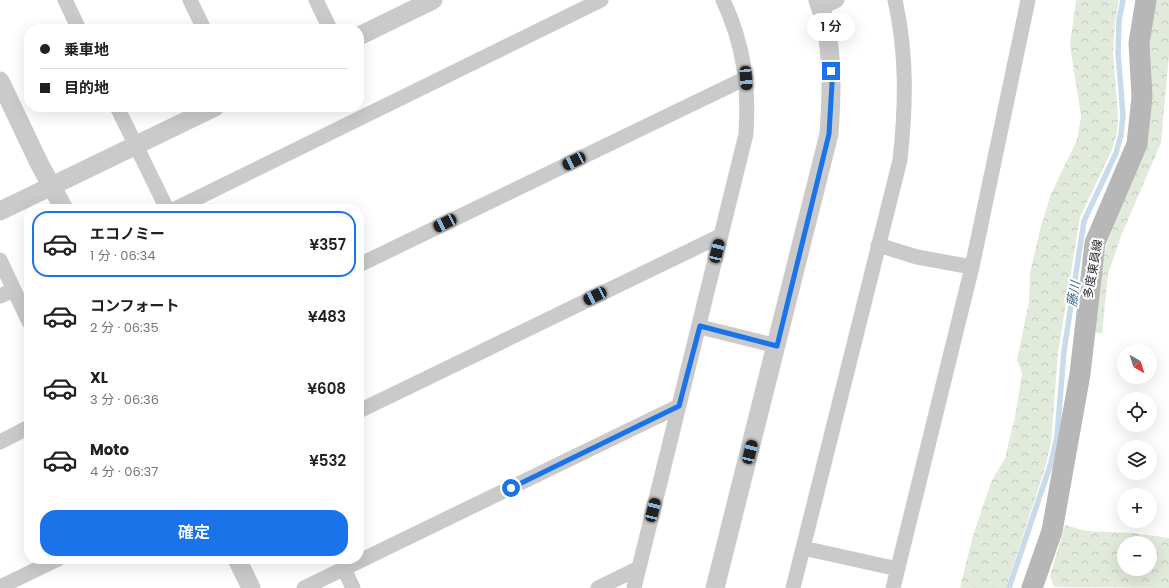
<!DOCTYPE html>
<html lang="ja">
<head>
<meta charset="utf-8">
<style>
	:root { --surface:#fff; --page:#f6f6f6; --text:#202124; --muted:#757577; --line:#e0e0e0; --accent:#1a73e8 }
	body { margin:0; font-family:Poppins,"Noto Sans JP",sans-serif; background:var(--page); color:var(--text); height:100vh; display:flex; flex-direction:column; font-size:15px; white-space:nowrap }
	* { box-sizing:border-box; margin:0 }
	p { font-size:13px; color:var(--muted) }
	.icon { flex:none; width:22px; height:22px; fill:none; stroke:currentColor; stroke-width:2; stroke-linecap:round; stroke-linejoin:round }
	.map { position:relative; flex:1; overflow:hidden }
	.side { position:absolute; left:24px; top:204px; width:340px; height:360px; display:flex; flex-direction:column; background:var(--surface); border-radius:16px; box-shadow:0 4px 16px #0002 }
	.side>* { flex:none }
	.banner { position:absolute; left:24px; top:24px; width:340px; height:88px; border-radius:16px; box-shadow:0 4px 16px #0002; display:grid; align-content:center; height:88px; padding:0 16px; background:var(--surface) }
	.needle { width:26px; rotate:141deg }
	.tools { position:absolute; left:1117px; top:344px; display:grid; gap:8px }
	.tools a { display:grid; place-items:center; width:40px; height:40px; border-radius:50%; background:var(--surface); box-shadow:0 4px 16px #0002; font-size:20px }
	.end { position:absolute; width:18px; height:18px; margin:-9px; border:5px solid #1a73e8; background:#fff; box-shadow:0 0 0 2px #fff }
	.from { border-radius:50% }
	.bubble { position:absolute; height:28px; border-radius:14px; background:var(--surface); box-shadow:0 4px 16px #0002; font-size:13px; font-weight:600; line-height:28px; text-align:center }
	.car { position:absolute; width:12px; height:24px; margin:-12px -6px; border-radius:5px; box-shadow:0 0 3px 1px #0007; background:linear-gradient(#222 24%,#8ab4d8 0 40%,#222 0 76%,#8ab4d8 0 86%,#222 0) }
	.banner b { display:flex; align-items:center; gap:14px; height:38px; font-size:15px }
	.banner b+b { border-top:1px solid var(--line) }
	.banner i { width:10px; height:10px; background:var(--text) }
	ul { padding:7px 0 0; list-style:none }
	li { display:flex; align-items:center; gap:12px; height:66px; margin:0 8px 6px; padding:0 8px; border:2px solid transparent; border-radius:16px }
	li div { flex:1 }
	li b { display:block; font-size:15px }
	li em { font-style:normal; font-weight:600 }
	li.selected { border-color:var(--accent) }
	li>.icon { width:36px; height:36px; stroke-width:1.5 }
	.action { display:flex; gap:8px; margin-top:auto; padding:8px 16px }
	.action a { flex:1; height:46px; border-radius:16px; background:var(--accent); color:#fff; font-size:16px; font-weight:600; line-height:46px; text-align:center }
	.map>svg:first-child { display:block }
	.forest { fill:url(#forest-crowns); fill-rule:evenodd }
	.lines { fill:none; stroke-linecap:round; stroke-linejoin:round }
	.stream { stroke:#c9dae8; stroke-width:5.5 }
	.minor { stroke:#cacaca; stroke-width:15 }
	.tertiary { stroke:#cacaca; stroke-width:19 }
	.secondary { stroke:#b7b7b7; stroke-width:21 }
	.route { stroke:#1a73e8; stroke-width:5 }
	.labels { text-anchor:middle; stroke-width:4; stroke-linejoin:round; paint-order:stroke }
	.street-label { font-size:12px; fill:#2d2d2d; stroke:#fff }
	.water-label { font-size:13px; font-style:italic; fill:#426989; stroke:#fff }
</style>
</head>
<body>
<div class="map">
<svg width="1169" height="588" viewBox="0 0 1169 588">
	<defs>
		<pattern id="forest-crowns" width="20" height="18" patternUnits="userSpaceOnUse"><rect width="20" height="18" fill="#e2eadc"/><path d="M2 6a3 3 0 1 1 6 0M12 15a3 3 0 1 1 6 0" fill="none" stroke="#c2c9bd"/></pattern>
	</defs>
	<rect width="100%" height="100%" fill="#fff"/>
	<path class="forest" d="M1076 0H1119L1115 21 1113 54 1118 115 1117 133 1111 152 1080 217 1058 353 1051 442 1046 465 1006 588H960L972 539 991 482 1005 458 1015 417 1022 373 1017 360 1029 302 1030 273 1041 226 1051 194 1077 140 1081 116 1070 45Z
		M1153 0H1169V55L1161 143 1121 236 1108 274 1102 333H1095L1100 272 1107 244 1149 135 1148 42Z
		M1065 525 1086 531 1133 533 1169 538V588L1054 587 1050 576ZM1124 543H1150V569H1124Z"/>
	<g class="lines">
		<path class="stream" d="M1009 588 1051 463 1057 436 1064 351 1084 221 1116 153 1121 135 1123 115 1118 52 1119 20 1123 0"/>
		<path class="minor" d="M65 0 79 29
			M190 0 204 29
			M316 0 330 29
			M821 8 837 0
			M117 107 167 209
			M175 209 601 0
			M878 245 917 257 972 267
			M0 260 29 322
			M359 265 746 78
			M0 296 14 290
			M700 327 777 346
			M359 411 720 236
			M0 442 29 427
			M803 548 898 569
			M344 569 353 588
			M0 587 58 559
			M304 588 679 406
			M598 588 639 568
			M634 588 746 134C749 85 744 45 723 0
			M793 588 900 160C906 105 907 53 895 0
			M893 588 972 267 1028 0"/>
		<path class="tertiary" d="M359 36 433 0
			M0 81 39 163 64 209
			M0 211 215 107
			M237 559 251 588
			M715 588 829 134C832 90 834 42 818 0"/>
		<path class="secondary" d="M1032 588 1052 531 1080 374 1095 243 1137 144 1142 97 1139 43 1146 0"/>
	</g>
	<g class="lines">
		<path class="route" d="M511 488 679 406 700 326 777 346 829 134 832 83 831 71"/>
	</g>
	<g class="labels">
		<g class="street-label">
			<text transform="translate(1093 269) rotate(-80)" y="4">多度東員線</text>
		</g>
		<g class="water-label">
			<text transform="translate(1073 294) rotate(-81)" y="5">藤川</text>
		</g>
	</g>
</svg>
<div class="tools">
<a><svg class="needle" viewBox="-14 -14 28 28"><path d="M0-13l5 13h-10z" fill="#e53935"/><path d="M0 13l5-13h-10z" fill="#757577"/></svg></a>
<a><svg class="icon" aria-label="locate" viewBox="0 0 24 24"><circle cx="12" cy="12" r="6"/><path d="M12 2v4M12 18v4M2 12h4M18 12h4"/></svg></a>
<a><svg class="icon" aria-label="layers" viewBox="0 0 24 24"><path d="M12 4l9 5-9 5-9-5zM3 14l9 5 9-5"/></svg></a>
<a>+</a>
<a>−</a>
</div>
<i class="end from" style="left:511px;top:488px"></i>
<i class="end" style="left:831px;top:71px"></i>
<div class="bubble" style="left:807px;top:13px;width:48px">1 分</div>
<i class="car" style="left:746px;top:78px;rotate:176deg"></i>
<i class="car" style="left:574px;top:161px;rotate:244deg"></i>
<i class="car" style="left:445px;top:223px;rotate:244deg"></i>
<i class="car" style="left:717px;top:251px;rotate:13deg"></i>
<i class="car" style="left:595px;top:296px;rotate:244deg"></i>
<i class="car" style="left:750px;top:452px;rotate:14deg"></i>
<i class="car" style="left:653px;top:510px;rotate:14deg"></i>
<div class="banner">
<b><i class="from"></i>乗車地</b>
<b><i></i>目的地</b>
</div>
<section class="side">
<ul>
<li class="selected"><svg class="icon" aria-label="car" viewBox="0 0 24 24"><path d="M5 17H2v-5l4-1 3-4h7l3 4 3 1v5h-3M9 17h6M6 11h13"/><circle cx="7" cy="17" r="2"/><circle cx="17" cy="17" r="2"/></svg><div><b>エコノミー</b><p>1 分 · 06:34</p></div><em>¥357</em></li>
<li><svg class="icon" aria-label="car" viewBox="0 0 24 24"><path d="M5 17H2v-5l4-1 3-4h7l3 4 3 1v5h-3M9 17h6M6 11h13"/><circle cx="7" cy="17" r="2"/><circle cx="17" cy="17" r="2"/></svg><div><b>コンフォート</b><p>2 分 · 06:35</p></div><em>¥483</em></li>
<li><svg class="icon" aria-label="car" viewBox="0 0 24 24"><path d="M5 17H2v-5l4-1 3-4h7l3 4 3 1v5h-3M9 17h6M6 11h13"/><circle cx="7" cy="17" r="2"/><circle cx="17" cy="17" r="2"/></svg><div><b>XL</b><p>3 分 · 06:36</p></div><em>¥608</em></li>
<li><svg class="icon" aria-label="car" viewBox="0 0 24 24"><path d="M5 17H2v-5l4-1 3-4h7l3 4 3 1v5h-3M9 17h6M6 11h13"/><circle cx="7" cy="17" r="2"/><circle cx="17" cy="17" r="2"/></svg><div><b>Moto</b><p>4 分 · 06:37</p></div><em>¥532</em></li>
</ul>
<div class="action"><a>確定</a></div>
</section>
</div>
</body>
</html>
